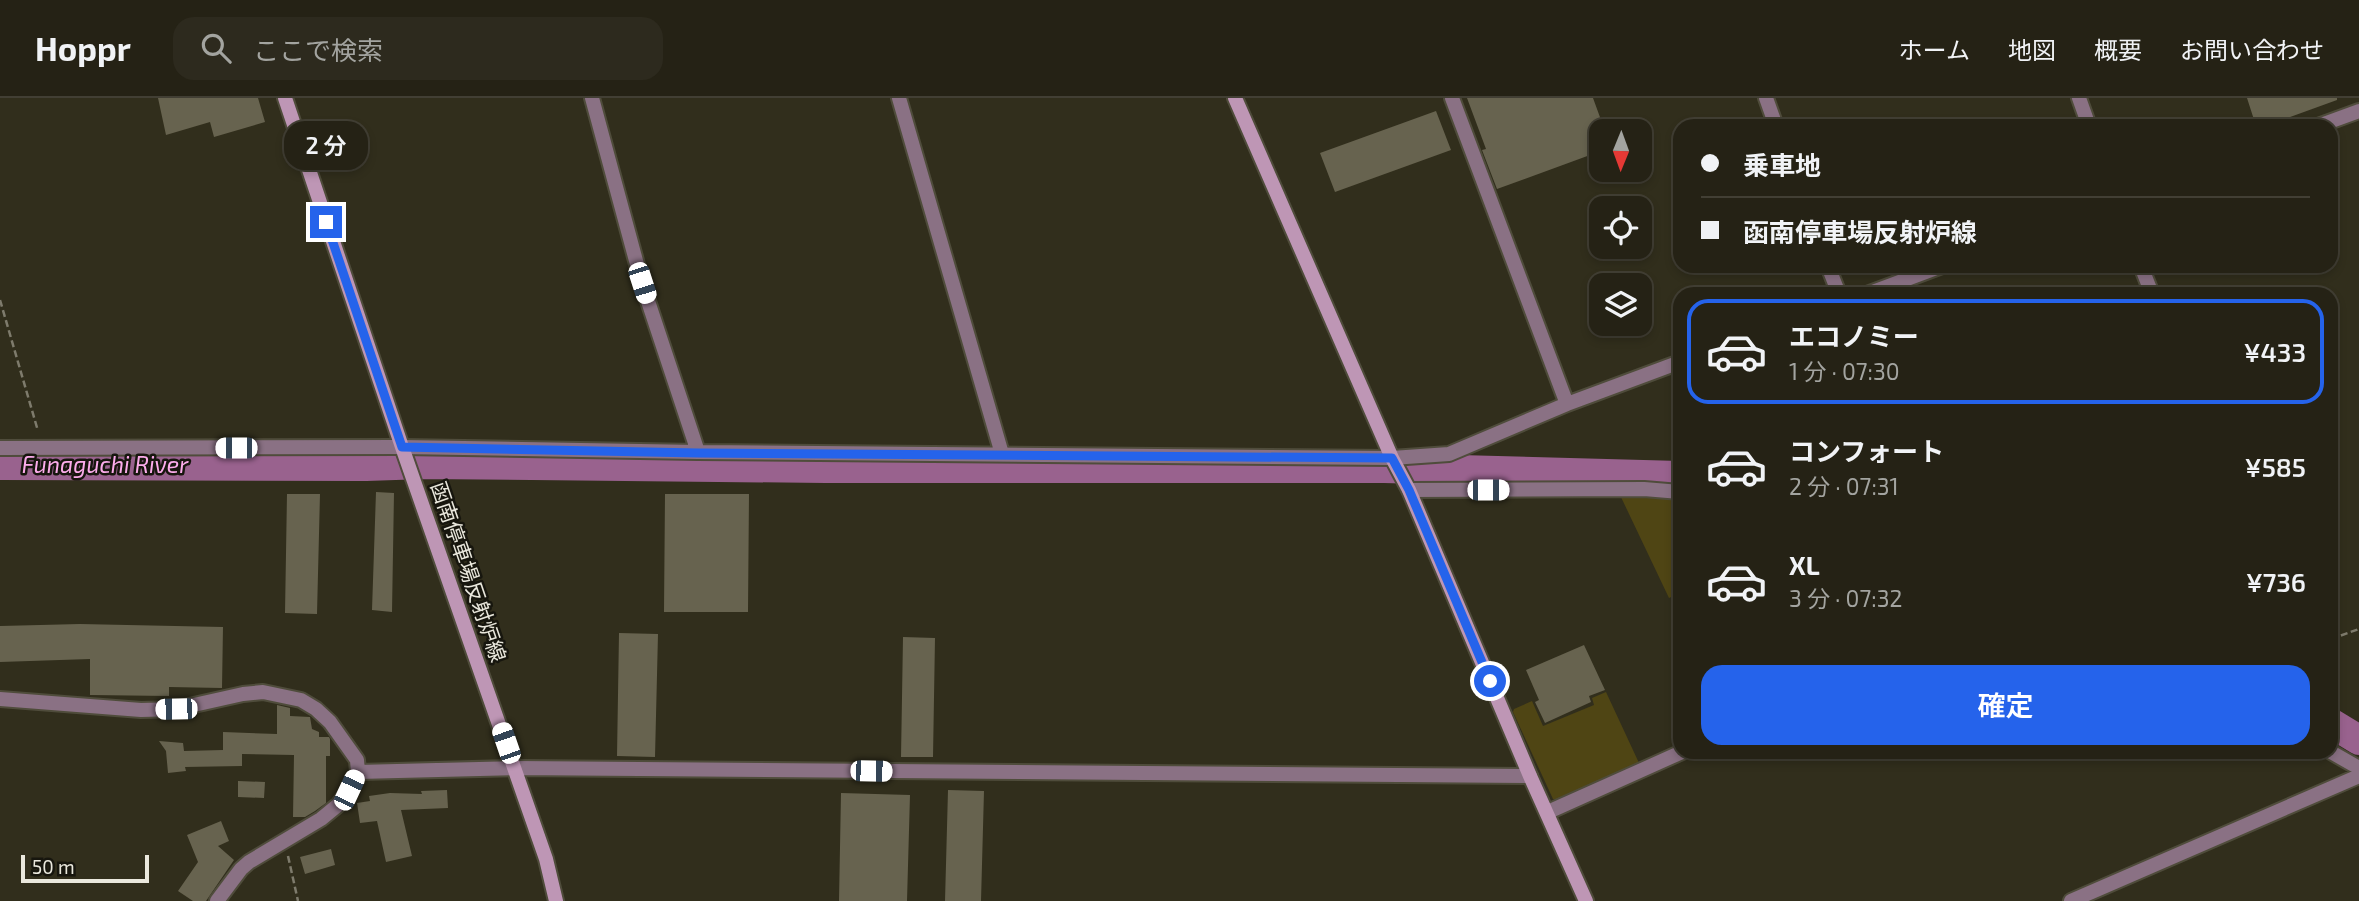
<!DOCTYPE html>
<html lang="ja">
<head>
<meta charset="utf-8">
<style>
	:root { --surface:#252215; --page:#2d2a1e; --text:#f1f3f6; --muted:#a3a4a0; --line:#423f34; --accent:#2563eb }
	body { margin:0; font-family:"Exo 2","Noto Sans JP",sans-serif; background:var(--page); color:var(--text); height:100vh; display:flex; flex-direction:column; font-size:26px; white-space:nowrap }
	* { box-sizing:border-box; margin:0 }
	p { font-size:23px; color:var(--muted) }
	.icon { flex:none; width:38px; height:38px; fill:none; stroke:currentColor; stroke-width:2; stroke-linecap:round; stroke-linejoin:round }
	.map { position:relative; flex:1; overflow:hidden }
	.drawer { position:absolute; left:1673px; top:189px; width:665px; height:472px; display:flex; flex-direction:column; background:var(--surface); border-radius:21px; box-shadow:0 4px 10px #0003,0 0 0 2px var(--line) }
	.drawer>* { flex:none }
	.banner { position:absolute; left:1673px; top:21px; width:665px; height:154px; border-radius:21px; box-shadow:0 4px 10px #0003,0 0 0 2px var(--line); display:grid; align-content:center; height:154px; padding:0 28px; background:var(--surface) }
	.needle { width:46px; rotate:181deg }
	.controls { position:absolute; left:1589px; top:21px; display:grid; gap:14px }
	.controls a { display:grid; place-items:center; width:63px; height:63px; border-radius:14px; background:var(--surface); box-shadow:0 4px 10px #0003,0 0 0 2px var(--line); font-size:35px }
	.scale { position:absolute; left:21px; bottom:18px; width:128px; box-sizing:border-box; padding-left:7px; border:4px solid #eae8dd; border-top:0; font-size:19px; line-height:24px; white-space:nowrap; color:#eae8dd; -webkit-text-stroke:5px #17160e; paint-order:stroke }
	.end { position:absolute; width:32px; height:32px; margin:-16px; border:9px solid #2563eb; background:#fff; box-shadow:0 0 0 4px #fff }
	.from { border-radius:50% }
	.bubble { position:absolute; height:49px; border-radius:21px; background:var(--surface); box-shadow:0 4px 10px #0003,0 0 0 2px var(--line); font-size:23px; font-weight:600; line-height:49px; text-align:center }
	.car { position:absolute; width:21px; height:42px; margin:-21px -10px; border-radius:9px; box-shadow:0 0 5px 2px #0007; background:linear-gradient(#fff 24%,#345 0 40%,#fff 0 76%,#345 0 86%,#fff 0) }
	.banner b { display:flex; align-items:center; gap:24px; height:66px; font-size:26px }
	.banner b+b { border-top:2px solid var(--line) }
	.banner i { width:18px; height:18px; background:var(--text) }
	ul { padding:12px 0 0; list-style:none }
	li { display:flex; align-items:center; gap:21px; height:105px; margin:0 14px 10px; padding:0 14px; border:4px solid transparent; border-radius:21px }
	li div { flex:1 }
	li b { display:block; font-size:26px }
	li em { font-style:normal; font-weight:600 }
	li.on { border-color:var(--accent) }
	li>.icon { width:63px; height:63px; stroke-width:1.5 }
	.cta { display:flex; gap:14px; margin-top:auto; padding:14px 28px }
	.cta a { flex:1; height:80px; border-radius:21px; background:var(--accent); color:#fff; font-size:28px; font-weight:600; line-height:80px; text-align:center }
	header { display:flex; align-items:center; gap:42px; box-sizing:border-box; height:98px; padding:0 35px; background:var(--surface); border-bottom:2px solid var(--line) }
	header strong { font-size:33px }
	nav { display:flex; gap:38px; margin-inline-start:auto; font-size:24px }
	.search { width:490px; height:63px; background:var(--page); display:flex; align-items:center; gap:18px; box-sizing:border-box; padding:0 24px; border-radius:21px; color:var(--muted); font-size:26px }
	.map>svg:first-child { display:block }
	.green { fill:#4f4514 }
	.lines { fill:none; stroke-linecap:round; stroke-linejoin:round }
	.river { stroke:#99628e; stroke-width:30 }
	.building { fill:#67634f }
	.street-casing { stroke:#4f4c3b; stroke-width:18 }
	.secondary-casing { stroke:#4f4c3b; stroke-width:18 }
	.path { stroke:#7e7b6c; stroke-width:2.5; stroke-dasharray:7 3.5; stroke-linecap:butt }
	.street { stroke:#8a7184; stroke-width:14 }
	.secondary { stroke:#be96b5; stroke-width:14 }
	.route { stroke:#2563eb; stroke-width:9 }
	.labels { text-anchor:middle; stroke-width:5; stroke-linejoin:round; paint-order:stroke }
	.street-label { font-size:21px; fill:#eae8dd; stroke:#17160e }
	.water-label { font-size:23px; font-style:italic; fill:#fcaceb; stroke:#17160e }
</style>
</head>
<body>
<header>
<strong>Hoppr</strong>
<div class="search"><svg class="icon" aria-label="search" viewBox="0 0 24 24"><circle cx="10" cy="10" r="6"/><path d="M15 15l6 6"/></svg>ここで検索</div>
<nav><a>ホーム</a><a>地図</a><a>概要</a><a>お問い合わせ</a></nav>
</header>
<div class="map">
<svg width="2359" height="803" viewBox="0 0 2359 803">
	<rect width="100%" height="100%" fill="#312e1c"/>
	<path class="green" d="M1620 397 1680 401V495L1669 500Z
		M1606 594 1639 665 1557 702 1553 701 1513 614 1514 611 1532 603 1543 628 1594 607 1592 600Z"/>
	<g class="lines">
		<path class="river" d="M0 367 366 368 424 366 826 370H1384L1680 378
			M2331 625 2359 642"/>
	</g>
	<path class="building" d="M158 0H258L265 24 214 39 210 24 166 37Z
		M1467 0H1593L1605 33H1601V53L1497 91 1482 52 1486 51Z
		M2247 0H2337V2L2265 28H2256Z
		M1436 13 1451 52 1335 94 1320 55Z
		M376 394 394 395 392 514 372 512Z
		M287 396H320L317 516 285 515Z
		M665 396H749L748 514H664Z
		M80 526 223 529 222 590 169 589V598L90 597V561L0 564V528Z
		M619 535 658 536 655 659 617 658Z
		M903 539 935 540 933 659H901Z
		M1584 547 1605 592 1589 598 1591 604 1545 625 1535 604 1539 602 1526 572Z
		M277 607 290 610V618L310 619 312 631 319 634V639H329L330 641V658H326V705L315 713 305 719H293L294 657 242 656V668L185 669 186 673 168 675 166 653 159 643 183 645 184 653 223 652V634L277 636Z
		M238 683 265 684 264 700 238 699Z
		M447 692 448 710 401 712 412 758 386 764 377 723 360 725 357 705 370 703 369 698 390 695 422 696 421 693Z
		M948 692 984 693 981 803H945Z
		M841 695 910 697 907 803H839Z
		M221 723 229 743 218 748 234 762 206 803H193L178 793 198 764 187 737Z
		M331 751 335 767 305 776 300 759Z"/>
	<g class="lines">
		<defs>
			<path id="street" d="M592 0 642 185 698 354
				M899 0 1002 356
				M1452 0 1567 306
				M1766 0 1776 28
				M2079 0 2089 28
				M2318 28 2359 13
				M1828 168 1839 196
				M2141 168 2152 196
				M1867 196 1942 168
				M0 350 402 349 698 354 1392 360 1449 356 1567 306 1680 264
				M1409 392 1644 391 1680 394
				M0 601 141 612 176 611 243 596 263 594 301 602 316 611 330 624 357 662 358 674 349 692 338 707 321 721 249 764 241 771 217 803
				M2331 654 2359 670
				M358 674 515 670 1530 678
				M1548 714 1682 654
				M2071 803 2359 678"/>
			<path id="secondary" d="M285 0 402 349 546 761 556 803
				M1235 0 1392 360 1409 392 1530 678 1586 803"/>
		</defs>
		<use href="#street" class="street-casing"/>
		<use href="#secondary" class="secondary-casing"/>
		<path class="path" d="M0 202 38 333
			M2331 541 2359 531
			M288 758 298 803"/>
		<use href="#street" class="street"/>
		<use href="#secondary" class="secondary"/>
	</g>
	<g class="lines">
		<path class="route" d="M326 124 402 349 698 355 1392 360 1409 392 1490 583"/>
	</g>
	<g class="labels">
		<g class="street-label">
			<text transform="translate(468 474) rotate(71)" y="7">函南停車場反射炉線</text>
		</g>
		<g class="water-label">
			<text x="105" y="375">Funaguchi River</text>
		</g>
	</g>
</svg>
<div class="controls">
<a><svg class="needle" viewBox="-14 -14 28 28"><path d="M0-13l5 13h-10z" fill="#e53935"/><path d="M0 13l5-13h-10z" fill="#a3a4a0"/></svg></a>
<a><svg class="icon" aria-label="locate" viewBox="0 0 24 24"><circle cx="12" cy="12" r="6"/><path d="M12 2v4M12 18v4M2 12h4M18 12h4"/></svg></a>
<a><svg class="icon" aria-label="layers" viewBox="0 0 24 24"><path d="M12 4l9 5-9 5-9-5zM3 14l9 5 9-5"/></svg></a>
</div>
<div class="scale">50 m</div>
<i class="end from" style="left:1490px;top:583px"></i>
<i class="end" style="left:326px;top:124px"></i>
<div class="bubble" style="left:284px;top:23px;width:84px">2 分</div>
<i class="car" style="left:642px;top:185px;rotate:162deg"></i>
<i class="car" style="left:236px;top:350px;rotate:270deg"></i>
<i class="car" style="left:1488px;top:392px;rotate:90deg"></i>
<i class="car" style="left:176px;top:611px;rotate:269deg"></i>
<i class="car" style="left:506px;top:645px;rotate:341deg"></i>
<i class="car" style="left:871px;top:673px;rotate:91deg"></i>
<i class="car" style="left:349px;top:692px;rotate:25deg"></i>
<div class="banner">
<b><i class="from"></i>乗車地</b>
<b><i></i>函南停車場反射炉線</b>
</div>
<section class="drawer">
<ul>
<li class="on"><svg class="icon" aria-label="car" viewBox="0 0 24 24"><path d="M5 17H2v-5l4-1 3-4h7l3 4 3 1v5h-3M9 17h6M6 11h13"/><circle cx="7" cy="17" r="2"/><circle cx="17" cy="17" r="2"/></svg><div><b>エコノミー</b><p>1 分 · 07:30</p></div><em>¥433</em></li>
<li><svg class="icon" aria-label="car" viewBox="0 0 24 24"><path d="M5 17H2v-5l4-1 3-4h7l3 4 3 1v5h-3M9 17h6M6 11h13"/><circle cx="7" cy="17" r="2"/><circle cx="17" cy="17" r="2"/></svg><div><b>コンフォート</b><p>2 分 · 07:31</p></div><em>¥585</em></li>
<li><svg class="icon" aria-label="car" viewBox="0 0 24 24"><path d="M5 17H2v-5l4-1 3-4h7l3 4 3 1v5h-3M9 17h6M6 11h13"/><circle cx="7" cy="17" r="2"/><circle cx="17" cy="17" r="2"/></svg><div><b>XL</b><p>3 分 · 07:32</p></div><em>¥736</em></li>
</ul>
<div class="cta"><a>確定</a></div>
</section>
</div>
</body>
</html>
